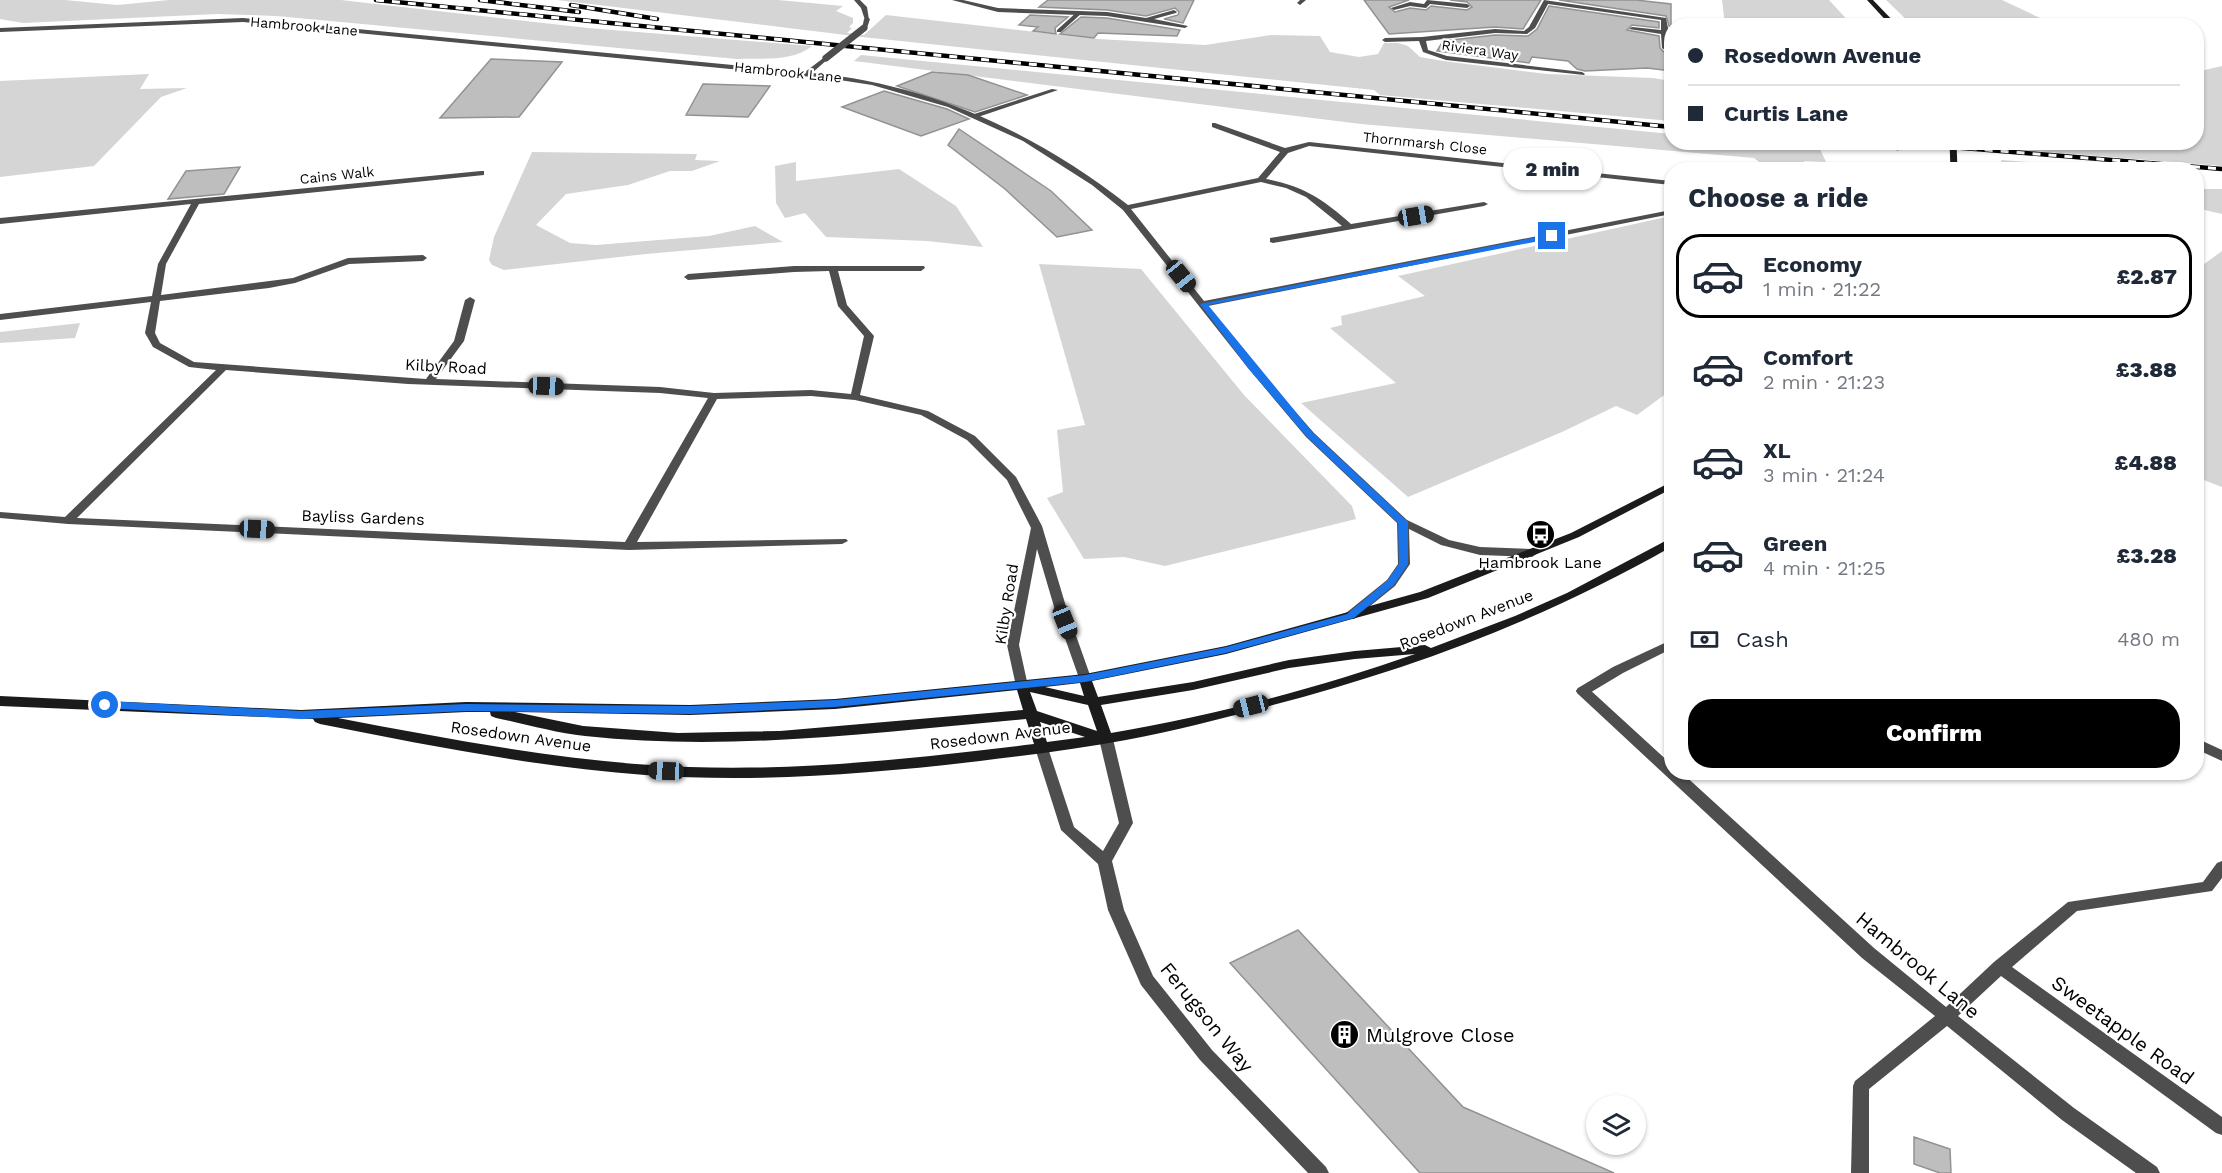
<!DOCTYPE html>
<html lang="en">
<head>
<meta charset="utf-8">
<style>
	:root { --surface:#fff; --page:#f2f2f3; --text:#1f2937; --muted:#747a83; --line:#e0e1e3; --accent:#000 }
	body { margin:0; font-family:"Work Sans",sans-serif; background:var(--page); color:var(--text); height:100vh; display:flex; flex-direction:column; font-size:22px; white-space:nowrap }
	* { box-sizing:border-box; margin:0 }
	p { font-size:20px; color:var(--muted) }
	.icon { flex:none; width:33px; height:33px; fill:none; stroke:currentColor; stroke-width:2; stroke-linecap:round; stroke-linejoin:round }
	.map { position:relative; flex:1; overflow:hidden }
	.details { position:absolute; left:1664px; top:162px; width:540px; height:618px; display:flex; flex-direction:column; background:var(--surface); border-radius:24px; box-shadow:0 2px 4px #0004 }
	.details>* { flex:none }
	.guide { position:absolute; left:1664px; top:18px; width:540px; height:132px; border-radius:24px; box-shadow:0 2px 4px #0004; display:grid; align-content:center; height:132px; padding:0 24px; background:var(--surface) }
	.fabs { position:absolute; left:1586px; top:1095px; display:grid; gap:12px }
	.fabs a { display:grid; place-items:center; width:60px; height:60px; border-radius:50%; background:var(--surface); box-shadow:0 2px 4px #0004; font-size:30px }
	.end { position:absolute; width:27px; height:27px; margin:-14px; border:8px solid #1a73e8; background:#fff; box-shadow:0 0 0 3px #fff }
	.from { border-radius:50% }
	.bubble { position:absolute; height:42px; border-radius:21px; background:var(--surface); box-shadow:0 2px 4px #0004; font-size:20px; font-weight:800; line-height:42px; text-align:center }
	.car { position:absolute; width:18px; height:36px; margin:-18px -9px; border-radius:8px; box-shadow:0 0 4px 2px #0007; background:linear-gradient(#222 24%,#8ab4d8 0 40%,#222 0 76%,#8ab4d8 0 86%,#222 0) }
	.guide b { display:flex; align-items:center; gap:21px; height:57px; font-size:22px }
	.guide b+b { border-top:2px solid var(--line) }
	.guide i { width:15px; height:15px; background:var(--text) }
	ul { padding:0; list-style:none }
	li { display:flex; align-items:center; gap:18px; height:84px; margin:0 12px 9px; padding:0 12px; border:3px solid transparent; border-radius:24px }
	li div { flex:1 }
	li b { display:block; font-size:22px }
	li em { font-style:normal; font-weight:800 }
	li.on { border-color:var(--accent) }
	li>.icon { width:54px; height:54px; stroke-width:1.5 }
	h2 { padding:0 24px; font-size:27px; line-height:72px }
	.pay { display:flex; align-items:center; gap:15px; height:66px; padding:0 24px; font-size:22px }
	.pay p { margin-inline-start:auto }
	.button { display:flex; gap:12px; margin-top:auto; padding:12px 24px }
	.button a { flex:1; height:69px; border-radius:24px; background:var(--accent); color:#fff; font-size:24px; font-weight:800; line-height:69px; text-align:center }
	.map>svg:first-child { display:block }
	.green { fill:#d5d5d5 }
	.building { fill:#bebebe; stroke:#929292; stroke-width:1.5 }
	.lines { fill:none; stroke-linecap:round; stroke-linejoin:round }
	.lane { fill:#4e4e4e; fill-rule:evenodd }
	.street { fill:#4e4e4e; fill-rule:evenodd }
	.secondary { fill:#1b1b1b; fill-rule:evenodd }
	.rail-casing { stroke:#000; stroke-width:4.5 }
	.rail { stroke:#fff; stroke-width:3; stroke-dasharray:8; stroke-linecap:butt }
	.street-bridge { stroke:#4e4e4e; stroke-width:7 }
	.secondary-bridge { stroke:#1b1b1b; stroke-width:7 }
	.route { fill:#1a73e8 }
	.labels { text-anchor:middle; stroke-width:4.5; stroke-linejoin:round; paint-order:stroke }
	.far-street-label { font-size:14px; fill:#000; stroke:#fff }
	.street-label { font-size:16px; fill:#000; stroke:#fff }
	.poi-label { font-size:16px; fill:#000; stroke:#fff }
	.near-street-label { font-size:20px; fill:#000; stroke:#fff }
	.near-poi-label { font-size:20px; fill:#000; stroke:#fff; text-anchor:start }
</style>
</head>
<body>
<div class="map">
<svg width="2222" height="1173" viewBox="0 0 2222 1173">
	<rect width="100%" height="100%" fill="#fff"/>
	<path class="green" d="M0 0H65L117 5 169 0H341L588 28 812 46C793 62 761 58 737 59L276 16 217 14 23 23 0 19Z
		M557 0H778L843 6 836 11 853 18V23L849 27 852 28 847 33 864 35 886 15 1098 39 1205 45 1271 35 1320 36 1330 52 1359 57 1378 54 1384 43H1398L1408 46 1420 57 1443 61 1547 74 1653 78 1671 81V121L1380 95 1374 90 862 37Z
		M1722 0H1829L1852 25H1725Z
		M1886 0H2002L2055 25H1912Z
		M861 55 1671 134V142H1765L1819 147 1826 162 1804 161 1806 169H1768L1754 158 1361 124 854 61Z
		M2222 66V166L1999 148V143L2196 142V72Z
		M149 74 140 89 187 88 161 97 94 166 0 177V81Z
		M532 152 697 154 695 160 720 161 692 171H670L628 185 566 194 536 225 570 243 596 245 709 236 755 226 783 242 646 254 504 270 492 265 489 260 494 237Z
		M2001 160 2117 169H2003Z
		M796 162V181L899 169 956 206 983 247 927 241 826 237 805 213 785 218 776 203 775 166Z
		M2196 189H2222V214L2196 208Z
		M1671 216V390L1637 415 1616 406 1562 432 1408 497 1301 403 1396 383 1330 328 1342 325 1341 316 1425 296 1398 276Z
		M2222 251V487L2196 477V270Z
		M1039 264 1141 269 1244 395 1352 506 1356 519 1165 566 1124 557 1084 559 1047 498 1063 492 1057 430 1085 425Z
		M80 323 75 338 0 343V332Z"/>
	<path class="building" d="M1048 0H1194L1183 23 1164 19 1178 15 1179 12 1175 8 1146 16 1107 10 1039 7Z
		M1364 0H1409L1389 7 1395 12 1410 8 1426 10 1431 6 1467 10 1472 7 1467 2 1450 0H1541L1523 29 1495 27 1389 34Z
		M1559 0H1636L1671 4V32L1666 16Z
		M1549 6 1659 22V28L1632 25 1627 30 1659 36 1660 48 1664 52 1670 48 1671 37V71L1647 68 1585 71 1577 69 1568 61 1532 57 1529 63 1437 51 1443 41 1495 35 1528 36 1537 29Z
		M1030 15 1068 17 1055 28 1056 34 1033 31 1038 27 1019 25Z
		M1081 17 1107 18 1180 30 1177 36 1098 33 1094 38 1060 34Z
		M491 59 562 62 519 117 440 118Z
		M932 72 968 75 1027 95 975 112 897 86Z
		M703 84 770 86 748 117 686 115Z
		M884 91 947 109 969 119 921 136 842 107Z
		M959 129 1051 191 1092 230 1057 237 1005 189 948 145Z
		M240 167 224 194 168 199 186 171Z
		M1298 930 1463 1107 1614 1173H1420L1230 963Z
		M1914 1137 1950 1149 1951 1173H1940L1914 1164Z"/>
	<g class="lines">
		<path class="lane" d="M854 0H860L867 7 869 20H865L861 8Z
			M1078 11 1083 12 1061 32H1057V30Z
			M1052 89 1058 90 975 118 968 116Z
			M1671 640V649L1623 673 1588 694H1578L1576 691 1578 688 1613 667Z"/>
		<path class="street" d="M952 0H963L998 8 1107 12 1146 18 1174 10 1177 12 1176 13 1154 19 1188 26 1185 28 1107 16 998 12Z
			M1300 0H1306L1300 5 1297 3Z
			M1427 0 1467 4 1470 6 1467 8 1430 4 1426 8 1410 6 1394 10 1391 8 1410 2 1424 4Z
			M1544 0 1666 18 1669 33 1668 48 1665 50 1662 48 1661 34 1629 29 1632 27 1661 30V20L1548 4 1535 28 1527 34 1495 33 1426 41 1428 50 1447 56 1582 72 1585 74 1584 75 1446 60 1423 52 1419 41 1385 42 1382 40 1385 38 1422 37 1495 29 1524 31 1529 27Z
			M867 17 870 19 867 28 862 29 864 19Z
			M243 18 805 72 826 56 828 57V59L812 73C930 84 1035 132 1128 205L1258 178 1280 152 1212 127V123H1215L1285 148 1309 142 1671 181V185L1309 146 1288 153 1266 179C1303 186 1323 199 1351 224L1484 202 1488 204 1484 206 1273 243 1270 242V238L1342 226 1306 197 1286 188 1261 182 1131 209 1204 301 1671 210V214L1208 306 1254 364 1314 433 1407 520 1449 540 1480 547 1532 549 1538 553 1532 557 1480 555 1441 545 1409 529 1410 564 1395 586 1354 619H1346L1344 616 1346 613 1387 580 1398 564 1397 523 1306 437 1248 368 1123 210 1092 185 1023 141 948 107 872 85 833 79 243 22 0 32V28Z
			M481 171H484V175L199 204 166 264 161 295 293 278 348 258 423 255 427 258 423 261 349 264 295 283 269 288 160 301 155 333 160 343 194 362 426 379 454 341 465 300 470 297 475 300 464 341 436 379 660 387 714 393 811 390 851 394 864 336 838 306 829 271 794 272 688 280 684 277 688 274 794 266H924L925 268 921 271H838L847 305 874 336 860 395 928 411 975 436 1016 477 1042 526 1067 610 1091 678 1090 681 1085 682 1079 678 1055 610 1037 549 1019 645 1028 686 1027 689H1017L1016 686 1007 645 1031 528 1007 480 967 440 921 415 855 400 811 396 717 399 637 542 846 539 848 541 842 544 629 550 68 524 0 518V512L65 517 216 370 189 367 153 347 145 333 151 302 0 320V314L152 296 158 264 191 204 0 224V218ZM226 370 408 384 660 393 708 398 625 542 77 518Z
			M1583 687 1588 688 1671 764V772H1681L1874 948 1946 1007 1994 962 2068 902 2203 882 2217 863 2222 861V878L2212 891 2077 911 2012 967 2222 1117V1135L2216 1133 2001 976 1958 1016 2074 1108 2157 1167 2160 1173H2136L2062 1120 1947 1026 1869 1089V1173H1851L1853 1086 1855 1081 1935 1016 1862 958 1578 694 1576 691 1578 688Z
			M1106 734 1111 736 1113 739 1133 823 1112 861 1124 910 1153 976 1212 1050 1326 1167 1329 1173H1308L1200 1060 1141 985 1108 910 1098 864 1061 830 1035 748 1037 745H1047L1074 827 1103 851 1119 823 1099 739 1101 736Z
			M2196 738 2222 750V761L2196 749Z"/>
		<path class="secondary" d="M1867 0H1873L1898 26H1891Z
			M1671 482V489L1579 537 1428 598 1226 654 1092 681 1098 697 1193 682 1289 660 1355 651 1425 645 1431 648 1515 616 1567 593 1671 538V547C1543 620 1411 669 1269 706 1221 719 1174 731 1126 740 1078 749 1029 755 980 761 869 774 757 783 645 775 535 767 427 745 320 724L315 722 313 719 0 706V696L301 710 466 702 690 705 835 699 1085 674 1226 646 1420 592 1571 533ZM1415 654C1319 688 1211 716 1111 733L1101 705 1193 690 1289 668 1355 659ZM1080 683 1084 696 1045 687ZM1017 690 1023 710 780 731 678 733 583 726 515 712 690 715 835 709ZM1030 692 1088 705 1097 731 1037 711ZM466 712H490L491 716 496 718C525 724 555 733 585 736 732 752 879 732 1026 719L1034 744C919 758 805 771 689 767 571 763 454 740 338 718ZM1040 722 1085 737 1047 742Z"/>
		<defs>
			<path id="rail" d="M376 0 1671 127
				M480 0 579 12
				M571 5 657 19
				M1842 142 1898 148
				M1889 142 2222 169"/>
		</defs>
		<use href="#rail" class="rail-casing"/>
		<use href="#rail" class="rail"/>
		<path class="street-bridge" d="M826 58 864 28"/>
		<path class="secondary-bridge" d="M1953 142 1954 170"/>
	</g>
	<path class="route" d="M1552 234 1555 238 1208 305 1313 433 1408 522V564L1394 585 1354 618 1226 653 1085 682 835 707 690 714 466 711 301 719 105 708 100 705 105 701 301 711 466 704 690 706 835 700 1085 675 1226 647 1347 614 1387 581 1399 564 1398 523 1307 437 1248 368 1200 304Z"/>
	<defs>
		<symbol id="bus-disc" viewBox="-11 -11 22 22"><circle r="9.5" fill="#000" stroke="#fff"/><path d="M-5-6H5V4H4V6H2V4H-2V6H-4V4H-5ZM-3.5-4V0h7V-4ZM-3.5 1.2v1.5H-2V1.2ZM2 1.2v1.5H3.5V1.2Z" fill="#fff"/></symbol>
		<symbol id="building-disc" viewBox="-11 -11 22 22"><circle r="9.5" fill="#000" stroke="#fff"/><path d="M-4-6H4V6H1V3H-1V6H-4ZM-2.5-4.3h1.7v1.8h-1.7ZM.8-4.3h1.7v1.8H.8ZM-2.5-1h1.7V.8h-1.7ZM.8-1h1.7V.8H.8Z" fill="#fff"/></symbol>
	</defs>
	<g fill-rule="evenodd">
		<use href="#bus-disc" x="1524" y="518" width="33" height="33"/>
		<use href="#building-disc" x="1328" y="1018" width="33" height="33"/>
	</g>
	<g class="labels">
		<g class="far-street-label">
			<text transform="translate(304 26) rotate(5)" y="5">Hambrook Lane</text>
			<text transform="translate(1480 50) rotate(8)" y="5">Riviera Way</text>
			<text transform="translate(788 72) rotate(6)" y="5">Hambrook Lane</text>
			<text transform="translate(1425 143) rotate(6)" y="5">Thornmarsh Close</text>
			<text transform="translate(337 175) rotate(-6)" y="5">Cains Walk</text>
		</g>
		<g class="street-label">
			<text transform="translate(446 366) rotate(3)" y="6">Kilby Road</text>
			<text transform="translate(363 517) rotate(2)" y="6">Bayliss Gardens</text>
			<text transform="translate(1006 604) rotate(-81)" y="6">Kilby Road</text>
			<text transform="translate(1466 619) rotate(-21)" y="6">Rosedown Avenue</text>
			<text transform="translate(1000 735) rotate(-7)" y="6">Rosedown Avenue</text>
			<text transform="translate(521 736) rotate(8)" y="6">Rosedown Avenue</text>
		</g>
		<g class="poi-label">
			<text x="1540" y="568">Hambrook Lane</text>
		</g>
		<g class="near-street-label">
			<text transform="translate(1918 965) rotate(40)" y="7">Hambrook Lane</text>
			<text transform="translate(1207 1017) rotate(51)" y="7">Ferugson Way</text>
			<text transform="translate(2123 1030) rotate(36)" y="7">Sweetapple Road</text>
		</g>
		<g class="near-poi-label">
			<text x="1366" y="1042">Mulgrove Close</text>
		</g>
	</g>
</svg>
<div class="fabs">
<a><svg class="icon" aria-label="layers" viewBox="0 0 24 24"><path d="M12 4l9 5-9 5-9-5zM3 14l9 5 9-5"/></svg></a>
</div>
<i class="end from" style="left:105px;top:705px"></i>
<i class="end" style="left:1552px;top:236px"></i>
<div class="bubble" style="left:1503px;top:148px;width:99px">2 min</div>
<i class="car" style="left:1416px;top:216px;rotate:81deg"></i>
<i class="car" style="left:1181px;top:276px;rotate:141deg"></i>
<i class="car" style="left:546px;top:386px;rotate:92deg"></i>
<i class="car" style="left:257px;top:529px;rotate:93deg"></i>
<i class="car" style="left:1065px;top:622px;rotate:158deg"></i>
<i class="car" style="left:1251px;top:706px;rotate:256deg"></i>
<i class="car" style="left:666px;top:771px;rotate:272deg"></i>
<div class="guide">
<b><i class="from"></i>Rosedown Avenue</b>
<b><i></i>Curtis Lane</b>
</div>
<section class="details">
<h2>Choose a ride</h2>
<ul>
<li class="on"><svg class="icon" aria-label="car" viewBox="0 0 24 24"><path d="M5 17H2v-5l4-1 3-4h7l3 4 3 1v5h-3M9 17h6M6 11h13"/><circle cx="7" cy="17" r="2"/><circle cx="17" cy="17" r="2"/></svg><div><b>Economy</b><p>1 min · 21:22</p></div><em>£2.87</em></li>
<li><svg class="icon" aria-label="car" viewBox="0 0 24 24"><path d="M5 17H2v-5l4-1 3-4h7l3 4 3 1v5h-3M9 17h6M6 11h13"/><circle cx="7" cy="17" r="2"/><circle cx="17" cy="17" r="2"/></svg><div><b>Comfort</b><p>2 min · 21:23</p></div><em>£3.88</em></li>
<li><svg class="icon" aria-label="car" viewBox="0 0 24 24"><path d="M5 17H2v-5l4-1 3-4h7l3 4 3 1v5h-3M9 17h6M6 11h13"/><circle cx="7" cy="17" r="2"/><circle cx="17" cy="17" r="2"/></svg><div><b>XL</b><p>3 min · 21:24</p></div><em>£4.88</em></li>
<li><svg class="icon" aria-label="car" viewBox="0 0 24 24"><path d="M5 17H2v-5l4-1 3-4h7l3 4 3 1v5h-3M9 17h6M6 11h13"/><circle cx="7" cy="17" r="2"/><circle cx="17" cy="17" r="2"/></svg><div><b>Green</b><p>4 min · 21:25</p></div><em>£3.28</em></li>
</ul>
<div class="pay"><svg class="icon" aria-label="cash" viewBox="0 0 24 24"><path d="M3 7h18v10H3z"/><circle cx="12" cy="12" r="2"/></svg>Cash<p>480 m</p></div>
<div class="button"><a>Confirm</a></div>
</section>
</div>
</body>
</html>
